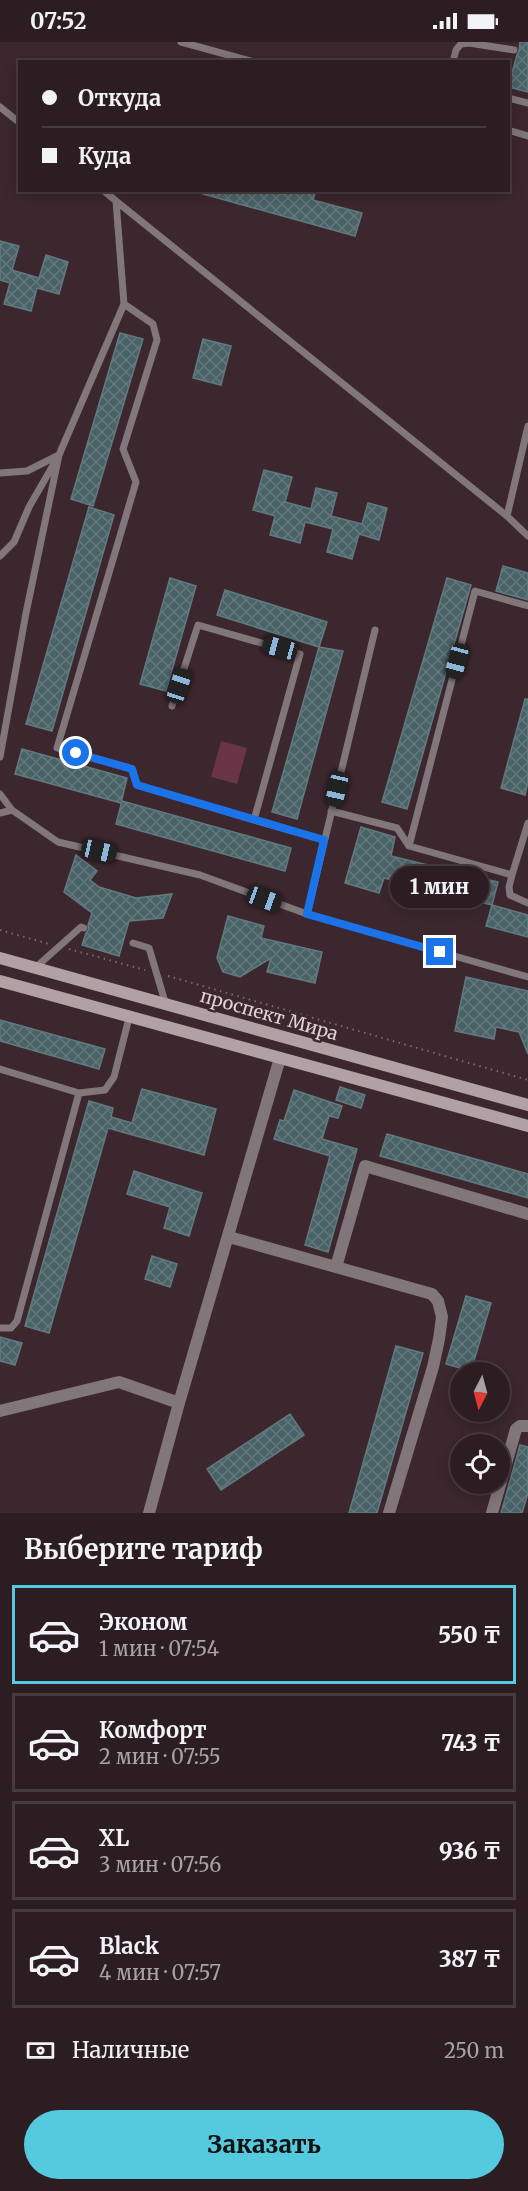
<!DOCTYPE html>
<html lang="ru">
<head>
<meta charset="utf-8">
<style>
	:root { --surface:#2c1d22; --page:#382a2f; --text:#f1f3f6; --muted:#a6a2a5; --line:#483b40; --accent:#55cadf }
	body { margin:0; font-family:Merriweather,serif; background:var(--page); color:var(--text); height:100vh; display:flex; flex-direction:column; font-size:22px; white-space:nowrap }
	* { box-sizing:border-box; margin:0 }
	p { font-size:20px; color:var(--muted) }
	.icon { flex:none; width:33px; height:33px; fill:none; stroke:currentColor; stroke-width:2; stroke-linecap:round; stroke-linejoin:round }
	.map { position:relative; height:1471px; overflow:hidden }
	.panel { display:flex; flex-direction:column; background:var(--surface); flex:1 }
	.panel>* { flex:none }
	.guide { position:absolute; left:18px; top:18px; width:492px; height:132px; border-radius:0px; box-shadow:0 3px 15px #0003,0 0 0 2px var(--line); display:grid; align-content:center; height:132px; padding:0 24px; background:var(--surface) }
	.needle { width:39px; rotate:186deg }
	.tools { position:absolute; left:450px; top:1320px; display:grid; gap:12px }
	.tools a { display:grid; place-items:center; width:60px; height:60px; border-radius:50%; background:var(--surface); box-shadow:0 3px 15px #0003,0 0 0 2px var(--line); font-size:30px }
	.end { position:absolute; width:27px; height:27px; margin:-14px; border:8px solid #1a73e8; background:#fff; box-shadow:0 0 0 3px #fff }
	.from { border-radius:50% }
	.bubble { position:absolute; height:42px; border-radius:21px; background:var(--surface); box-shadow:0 3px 15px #0003,0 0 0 2px var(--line); font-size:20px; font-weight:800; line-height:42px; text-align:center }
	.car { position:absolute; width:18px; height:36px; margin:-18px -9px; border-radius:8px; box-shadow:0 0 4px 2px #0007; background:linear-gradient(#222 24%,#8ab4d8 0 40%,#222 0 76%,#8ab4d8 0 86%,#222 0) }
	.guide b { display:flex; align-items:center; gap:21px; height:57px; font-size:22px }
	.guide b+b { border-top:2px solid var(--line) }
	.guide i { width:15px; height:15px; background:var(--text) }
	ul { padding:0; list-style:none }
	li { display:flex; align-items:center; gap:18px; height:99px; margin:0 12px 9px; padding:0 12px; border:3px solid var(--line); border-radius:0px }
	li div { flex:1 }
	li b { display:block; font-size:22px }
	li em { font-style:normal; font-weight:800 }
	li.selected { border-color:var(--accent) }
	li>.icon { width:54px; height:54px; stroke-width:1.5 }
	h2 { padding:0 24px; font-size:27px; line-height:72px }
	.pay { display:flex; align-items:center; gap:15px; height:66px; padding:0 24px; font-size:22px }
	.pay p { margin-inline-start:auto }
	.action { display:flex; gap:12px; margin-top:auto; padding:12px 24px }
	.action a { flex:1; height:69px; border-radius:36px; background:var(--accent); color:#111; font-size:24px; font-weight:800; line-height:69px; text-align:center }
	.status { display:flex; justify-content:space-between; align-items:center; height:42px; padding:0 30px; background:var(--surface); direction:ltr }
	.status svg { height:16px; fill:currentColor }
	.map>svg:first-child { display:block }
	.green { fill:#693446 }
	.building { fill:url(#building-cross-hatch); stroke:#607a7f; stroke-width:1.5 }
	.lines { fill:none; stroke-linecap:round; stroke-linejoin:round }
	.path { stroke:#7d6b70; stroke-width:2; stroke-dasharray:1.5 4.5; stroke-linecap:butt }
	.lane { stroke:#817679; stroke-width:7 }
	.street { stroke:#817679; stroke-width:12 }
	.secondary { stroke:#b1a0a4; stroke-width:12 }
	.route { stroke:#1a73e8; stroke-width:8 }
	.labels { text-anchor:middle; stroke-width:5; stroke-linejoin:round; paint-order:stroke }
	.street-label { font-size:18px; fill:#e0d2d5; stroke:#3b272d }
</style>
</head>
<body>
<div class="status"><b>07:52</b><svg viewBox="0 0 49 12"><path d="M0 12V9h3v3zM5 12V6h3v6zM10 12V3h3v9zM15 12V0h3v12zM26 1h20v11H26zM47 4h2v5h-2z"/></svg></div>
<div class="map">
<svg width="528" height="1471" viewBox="0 0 528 1471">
	<defs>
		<pattern id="building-cross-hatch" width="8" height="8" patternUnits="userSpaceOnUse" patternTransform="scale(1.5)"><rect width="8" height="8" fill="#496267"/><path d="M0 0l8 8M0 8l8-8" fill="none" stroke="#63787c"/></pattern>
	</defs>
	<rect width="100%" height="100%" fill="#3b272d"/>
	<path class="green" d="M221 699 247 706 237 742 211 735Z"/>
	<path class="building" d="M520 0H528V50L508 45 517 13 519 9Z
		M203 148H269L283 152 284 148H316L313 158 362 171 355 194 203 152Z
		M0 199 19 204 12 228 39 236 46 213 68 220 59 252 37 246 31 269 4 262 10 241 0 238Z
		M120 291 143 297 93 464 71 457Z
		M203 297 231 304 221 343 193 336Z
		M264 428 292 435 285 460 311 467 316 446 337 451 331 474 362 482 368 461 387 466 379 498 359 492 352 517 327 510 333 487 305 480 300 501 270 493 275 474 253 468Z
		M89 465 114 473 52 689 26 682Z
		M503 524 528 531V558L496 549Z
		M170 536 196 544 166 649 140 642Z
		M447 536 471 543 407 767 382 760Z
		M225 548 327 580 319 605 217 573Z
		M319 605 343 609 297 777 272 770Z
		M525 657H528V740L525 753 501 746Z
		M22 707 127 736 121 761 15 732Z
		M122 759 291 806 285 829 116 782Z
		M361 785 395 795 391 814 498 840 492 863 384 836 379 851 345 841Z
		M76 813 97 829 90 838 99 845 136 856 172 852 163 876 129 879 119 914 82 903 86 891 89 887 88 883 92 871 64 850Z
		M492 863 528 873V895L486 884Z
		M228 874 264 884 261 896 322 910 315 941 267 930 271 916 240 935 223 930 217 916Z
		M466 935 528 949V1012L519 990 496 985 494 997 455 989Z
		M0 978 105 1007 99 1027 0 999Z
		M340 1045 365 1053 361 1066 336 1058Z
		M142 1047 216 1067 204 1113 108 1086 49 1291 25 1284 89 1059 113 1066 111 1075 132 1081Z
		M294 1048 342 1064 338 1076 329 1074 322 1097 357 1107 328 1210 305 1203 330 1114 274 1097 280 1078 284 1079Z
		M387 1092 528 1132V1156L380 1114Z
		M134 1129 202 1151 189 1194 164 1186 170 1165 127 1152Z
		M152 1214 177 1222 170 1245 145 1237Z
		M466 1254 491 1261 471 1329 446 1322Z
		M0 1295 22 1301 15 1323 0 1319Z
		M396 1304 423 1311 377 1471H349Z
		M290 1372 304 1393 221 1448 207 1427Z
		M520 1403 528 1405V1451L522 1471H501Z"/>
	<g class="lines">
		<path class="path" d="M0 888 49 902
			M69 907 145 928
			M168 934 528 1038"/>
		<path class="lane" d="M181 0 254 20
			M453 20 456 8 461 2 469 1 514 8
			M508 56 528 61
			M0 65 20 81
			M508 88 528 94
			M116 159 507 474 528 494
			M124 262 153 282 157 298 123 407 136 440 57 706 132 727 137 743 254 778
			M0 431 27 429 59 413 29 465 14 500 0 514
			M507 474 528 384
			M172 664 198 583 300 612 254 778 324 798
			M0 715 26 571 59 413 124 262 116 159 103 148
			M0 752 12 768 58 800 200 833 307 872 528 935
			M331 769 397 786 409 804 512 833 528 781
			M0 771 12 768
			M409 804 475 549 528 564
			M512 833 509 845 510 853 528 861
			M307 872 375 588
			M133 901 149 906 166 963
			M35 926 81 885 84 886
			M0 1027 79 1051 105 1048 114 1035 129 976
			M0 1286H11L17 1279 79 1051"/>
		<path class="street" d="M229 1195 432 1252 438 1259 442 1275 439 1297 433 1325 389 1471
			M336 1225 365 1124 528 1172
			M0 1369 119 1340 179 1361
			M149 1471 179 1361 280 1016
			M492 1471 516 1387 520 1384H528"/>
		<path class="secondary" d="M0 916 528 1063
			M0 939 528 1084"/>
	</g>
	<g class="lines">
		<path class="route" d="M76 711 132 727 137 743 324 798 307 872 440 910"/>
	</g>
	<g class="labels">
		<g class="street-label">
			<text transform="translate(269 973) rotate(16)" y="6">проспект Мира</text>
		</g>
	</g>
</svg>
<div class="tools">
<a><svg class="needle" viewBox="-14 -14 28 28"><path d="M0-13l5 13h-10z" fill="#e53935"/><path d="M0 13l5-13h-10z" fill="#a6a2a5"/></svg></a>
<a><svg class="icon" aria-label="locate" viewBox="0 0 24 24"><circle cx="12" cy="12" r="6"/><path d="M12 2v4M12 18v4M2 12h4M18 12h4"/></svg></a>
</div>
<i class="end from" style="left:76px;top:711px"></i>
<i class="end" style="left:440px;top:910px"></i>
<div class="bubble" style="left:390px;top:824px;width:99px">1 мин</div>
<i class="car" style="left:280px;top:606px;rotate:285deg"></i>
<i class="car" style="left:457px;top:619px;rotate:195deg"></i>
<i class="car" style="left:179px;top:644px;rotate:18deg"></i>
<i class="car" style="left:337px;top:747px;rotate:193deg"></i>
<i class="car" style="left:99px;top:809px;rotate:103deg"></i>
<i class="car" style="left:264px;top:857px;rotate:110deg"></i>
<div class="guide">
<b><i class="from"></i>Откуда</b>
<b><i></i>Куда</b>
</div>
</div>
<section class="panel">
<h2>Выберите тариф</h2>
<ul>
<li class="selected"><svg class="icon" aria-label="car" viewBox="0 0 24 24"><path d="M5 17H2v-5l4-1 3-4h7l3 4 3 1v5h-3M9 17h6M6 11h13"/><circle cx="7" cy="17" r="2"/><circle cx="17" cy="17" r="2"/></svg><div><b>Эконом</b><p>1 мин · 07:54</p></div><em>550 ₸</em></li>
<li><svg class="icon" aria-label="car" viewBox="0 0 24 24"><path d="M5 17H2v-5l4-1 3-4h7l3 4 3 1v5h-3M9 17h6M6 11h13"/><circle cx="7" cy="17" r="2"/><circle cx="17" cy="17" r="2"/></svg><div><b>Комфорт</b><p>2 мин · 07:55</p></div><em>743 ₸</em></li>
<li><svg class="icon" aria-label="car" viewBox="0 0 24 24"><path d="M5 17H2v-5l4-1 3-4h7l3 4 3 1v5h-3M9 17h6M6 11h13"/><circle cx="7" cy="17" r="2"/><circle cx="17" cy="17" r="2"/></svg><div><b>XL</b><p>3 мин · 07:56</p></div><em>936 ₸</em></li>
<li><svg class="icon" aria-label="car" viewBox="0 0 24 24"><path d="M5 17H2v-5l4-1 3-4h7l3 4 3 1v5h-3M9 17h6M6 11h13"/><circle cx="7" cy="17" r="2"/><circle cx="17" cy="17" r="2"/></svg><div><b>Black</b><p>4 мин · 07:57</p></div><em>387 ₸</em></li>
</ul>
<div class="pay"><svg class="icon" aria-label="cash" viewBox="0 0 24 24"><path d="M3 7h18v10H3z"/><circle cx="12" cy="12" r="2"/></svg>Наличные<p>250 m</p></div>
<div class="action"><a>Заказать</a></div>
</section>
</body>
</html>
